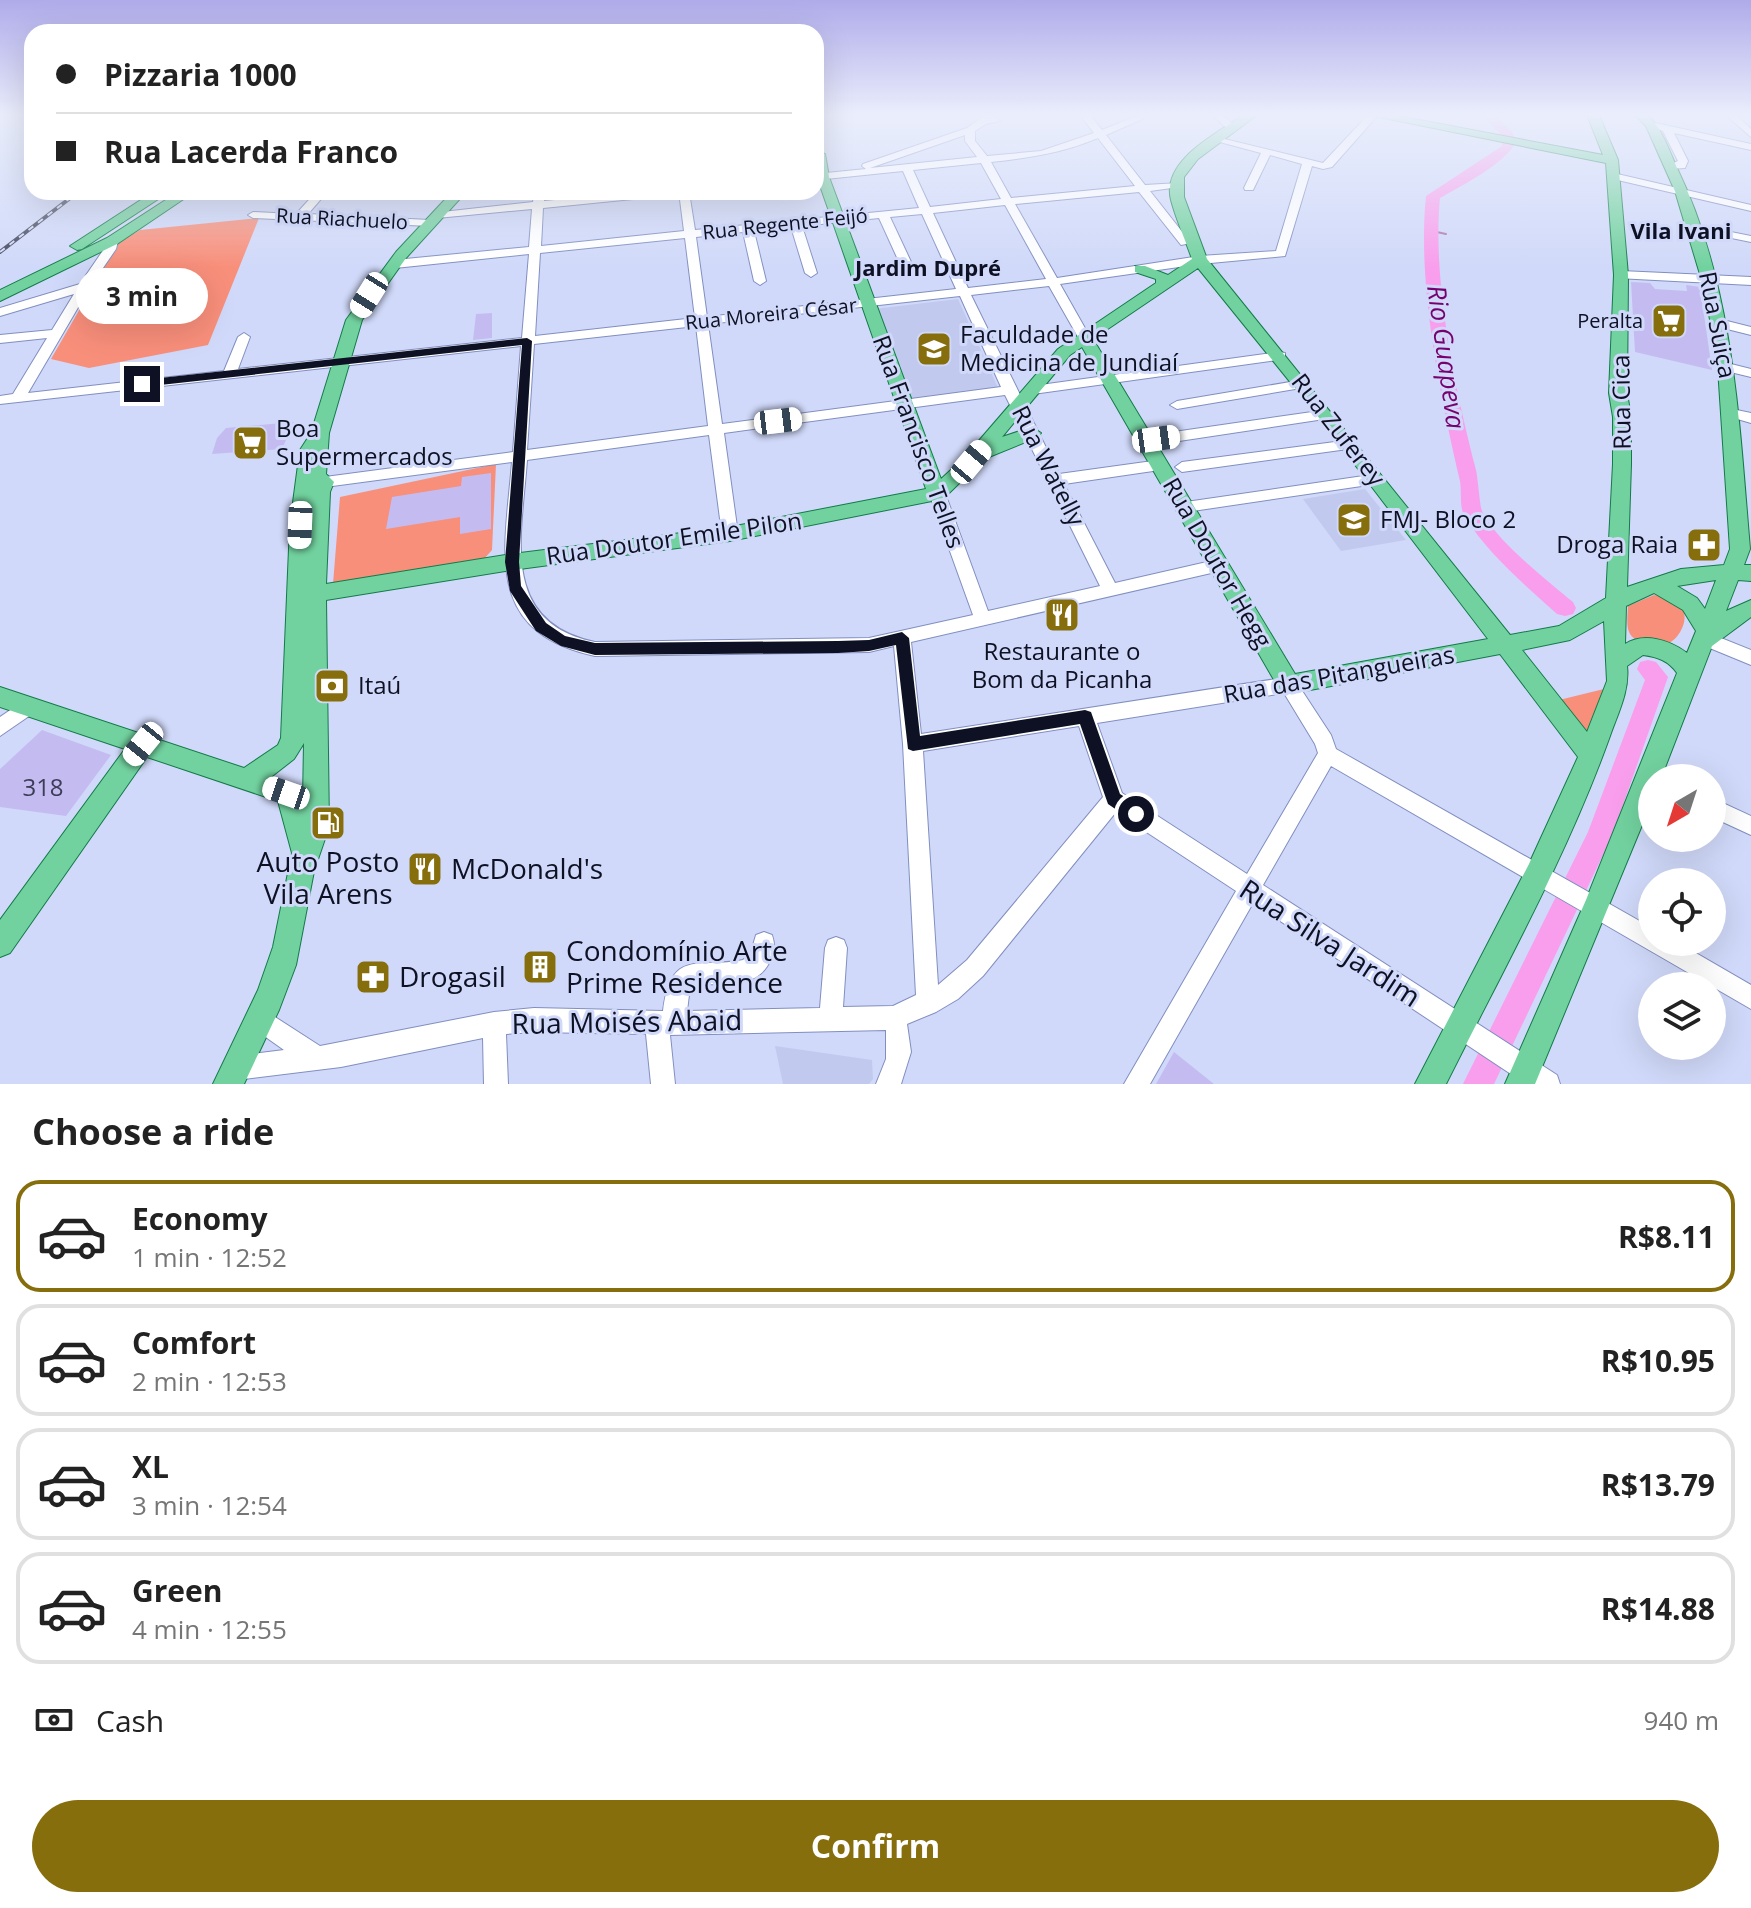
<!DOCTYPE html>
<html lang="en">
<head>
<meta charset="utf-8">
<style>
	:root { --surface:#fff; --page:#f6f6f6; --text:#222; --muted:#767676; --line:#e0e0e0; --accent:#876e0d }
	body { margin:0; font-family:"Open Sans",sans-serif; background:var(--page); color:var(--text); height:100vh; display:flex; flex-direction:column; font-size:30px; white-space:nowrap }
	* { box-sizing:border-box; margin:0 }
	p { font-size:26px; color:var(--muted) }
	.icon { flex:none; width:44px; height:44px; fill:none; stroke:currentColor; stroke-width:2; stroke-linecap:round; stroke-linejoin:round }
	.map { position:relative; height:1084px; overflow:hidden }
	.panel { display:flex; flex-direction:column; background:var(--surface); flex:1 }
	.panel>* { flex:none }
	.top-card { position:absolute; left:24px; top:24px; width:800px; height:176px; border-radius:24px; box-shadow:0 8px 32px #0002; display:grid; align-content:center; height:176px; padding:0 32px; background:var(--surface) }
	.needle { width:52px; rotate:219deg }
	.fabs { position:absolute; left:1638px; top:764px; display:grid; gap:16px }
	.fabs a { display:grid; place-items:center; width:88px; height:88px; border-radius:50%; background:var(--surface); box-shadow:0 8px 32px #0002; font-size:40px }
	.end { position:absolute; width:36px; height:36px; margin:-18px; border:10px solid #0d1123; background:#fff; box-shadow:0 0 0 4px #fff }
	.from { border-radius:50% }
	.bubble { position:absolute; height:56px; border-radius:28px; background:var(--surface); box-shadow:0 8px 32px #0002; font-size:26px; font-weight:700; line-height:56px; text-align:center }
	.car { position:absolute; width:24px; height:48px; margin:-24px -12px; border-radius:10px; box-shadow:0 0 6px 2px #0007; background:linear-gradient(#fff 24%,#345 0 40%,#fff 0 76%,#345 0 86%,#fff 0) }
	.top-card b { display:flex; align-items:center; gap:28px; height:76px; font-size:30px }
	.top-card b+b { border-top:2px solid var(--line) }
	.top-card i { width:20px; height:20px; background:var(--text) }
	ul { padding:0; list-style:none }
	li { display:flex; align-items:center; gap:24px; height:112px; margin:0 16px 12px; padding:0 16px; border:4px solid var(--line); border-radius:24px }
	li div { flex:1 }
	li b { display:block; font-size:30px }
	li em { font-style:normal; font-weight:700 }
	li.on { border-color:var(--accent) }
	li>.icon { width:72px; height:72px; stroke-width:1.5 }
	h2 { padding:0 32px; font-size:36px; line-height:96px }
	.pay { display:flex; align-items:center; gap:20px; height:88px; padding:0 32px; font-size:30px }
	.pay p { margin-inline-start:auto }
	.action { display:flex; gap:16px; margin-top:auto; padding:16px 32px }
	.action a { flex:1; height:92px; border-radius:48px; background:var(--accent); color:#fff; font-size:32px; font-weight:700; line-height:92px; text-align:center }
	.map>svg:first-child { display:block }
	.built { fill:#c1caee }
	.green { fill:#f88f7b }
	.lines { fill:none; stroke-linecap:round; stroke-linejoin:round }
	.stream { stroke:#b274b0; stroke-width:2 }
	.river { fill:#f99eec; fill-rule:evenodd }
	.building { fill:#c4bcf1 }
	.minor-casing { stroke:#818fc0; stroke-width:2 }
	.major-casing { stroke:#127b4a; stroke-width:2 }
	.minor { fill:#fff; fill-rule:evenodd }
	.major { fill:#72d29f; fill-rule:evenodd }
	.rail-casing { stroke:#44495f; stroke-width:4 }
	.rail { stroke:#d0d9f9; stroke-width:2; stroke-dasharray:6; stroke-linecap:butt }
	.route { fill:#0d1123 }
	.labels { text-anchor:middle; stroke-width:6; stroke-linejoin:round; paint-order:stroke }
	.far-street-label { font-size:20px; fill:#0d1123; stroke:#d0d9f9 }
	.far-poi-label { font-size:20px; fill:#0d1123; stroke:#d0d9f9; text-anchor:end }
	.far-neighbourhood-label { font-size:22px; font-weight:bold; fill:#0d1123; stroke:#d0d9f9 }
	.street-label { font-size:24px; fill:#0d1123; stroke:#d0d9f9 }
	.poi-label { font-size:24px; fill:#0d1123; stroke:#d0d9f9; text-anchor:start }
	.near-number-label { font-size:24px; fill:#3b3c56 }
	.water-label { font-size:26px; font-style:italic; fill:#76026d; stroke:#d0d9f9 }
	.near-poi-label { font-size:28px; fill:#0d1123; stroke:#d0d9f9; text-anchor:start }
	.near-street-label { font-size:28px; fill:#0d1123; stroke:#d0d9f9 }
</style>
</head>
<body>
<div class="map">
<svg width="1751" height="1084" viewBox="0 0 1751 1084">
	<rect width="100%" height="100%" fill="#d0d9f9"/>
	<path class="built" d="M958 299 999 390 905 401 874 309Z
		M1365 489 1406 540 1341 551 1303 499Z
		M775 1046 872 1060 873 1079 869 1084H783Z"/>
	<path class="green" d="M259 218 208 345 89 368 51 359 118 243 140 230Z
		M496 464 492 550 484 559 333 584 340 497Z
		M1654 595C1663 596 1675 601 1682 609 1690 619 1678 642 1666 644 1661 645 1653 643 1647 642 1624 640 1627 625 1628 606Z
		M1608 688 1589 733 1584 732 1559 700Z"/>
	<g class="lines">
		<path class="stream" d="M1432 231 1446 234"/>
		<path class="river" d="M1482 115H1495L1512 132 1516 142C1505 164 1461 186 1440 198 1432 280 1455 389 1476 470 1478 479 1480 507 1482 511 1494 539 1549 582 1573 602L1576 608 1573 614 1565 616 1557 614C1524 584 1489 555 1465 517 1459 508 1462 492 1460 481 1440 395 1417 284 1426 196L1502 146V136Z
			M1648 660 1656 662 1668 677 1612 836 1494 1084H1463L1588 832 1645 680 1637 669 1640 662Z"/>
	</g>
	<path class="building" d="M1631 282 1650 283 1655 289 1687 291 1686 285 1700 287 1712 370 1635 352Z
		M492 313V338L473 340 476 314Z
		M294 422 282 449 212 454 217 438 226 428Z
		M491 473V529L460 534V517L386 529 392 497 461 486 462 477Z
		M42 730 111 755 66 816 0 807V769Z
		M553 960 550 974H527L530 961Z
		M1174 1052 1214 1084H1156Z"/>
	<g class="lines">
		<defs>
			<path id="minor" d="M816 115H828L816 120Z
				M985 115H992L1000 121 986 124 975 131V141L987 156 1041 151 1094 133 1080 115H1090L1102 130 1139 115H1152L1106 135 1145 185 1179 183V187L1150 191 1191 243 1181 245 1139 192 1015 204 1057 278 1200 256 1276 251 1302 164 1270 155 1253 190H1245L1244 188 1261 153 1216 141V137L1323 163 1368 115H1378L1332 167 1323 169 1312 166 1285 256 1200 264 1060 284 1090 337 1084 341 1078 337 1049 286 971 295 1059 474 1160 460 1167 465 1160 470 1064 484 1115 583 1220 559 1226 561 1228 565 1226 569 1220 571 911 642 921 734 1289 677 1295 680 1331 735 1336 749 1652 928V942H1677L1751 985V1009L1331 766 1263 885 1557 1075 1560 1084H1526L1253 903 1150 1084H1124L1236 891 1116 812 983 976 958 999 936 1012 907 1024 911 1052 901 1084H876L886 1059V1030L670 1035 675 1084H651L646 1034 534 1032 506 1034 508 1084H484L483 1038 341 1067 236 1080 227 1077 224 1068 227 1059 236 1056 284 1050 253 1028 249 1020 253 1012 261 1008 320 1046 494 1012 534 1008 663 1011C671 947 699 969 743 960L751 952 756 935 764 932 772 935C775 944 775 951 771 959 759 989 725 984 699 984L689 995 687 1011 820 1008 825 948 828 940 836 937 844 940 847 948 843 1007 893 1006 916 995 903 744 894 646 869 652 595 656C482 632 505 550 512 462L325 487 320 486 317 482 320 478 325 477 513 452 521 346 0 404V396L13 394 47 338 0 343V335L52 330 74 294 0 316V308L80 284 104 249 108 239 118 241 116 249 90 287 28 393 224 371 238 337 244 333 250 337 238 369 522 338 529 254 395 268 389 264 395 260 529 247 532 209 437 218 433 217V213L533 202 534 192H544V201L640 192H678L673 195 543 208 541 246 684 231 679 192H689L695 230 919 208 903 171 816 180V174L866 169 862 166 863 164 967 128ZM965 135V141L977 157 870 168ZM1098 138 1135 186 1011 198 991 162C1029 158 1062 153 1098 138ZM981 163 1001 199 930 207 913 170ZM1005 205 1046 279 968 288 933 213ZM922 214 956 289 707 317 696 237 743 232 754 281 760 285 766 281 754 231 791 227 805 273 811 277 817 273 802 226 879 218 900 264 906 268 912 264 890 217ZM685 238 695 318 535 336 540 253ZM960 296 1001 387 722 424 708 324ZM696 326 708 426 527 450 534 344ZM1005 395 1100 586 988 611 945 493 937 488 929 493 973 615 869 638 595 642C498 622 522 534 527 460L709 435 722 534 730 540 738 534 724 433ZM1284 693 1315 744 1318 753 1247 874 1122 793 1097 723ZM1079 726 1103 797 967 960 938 985 923 751Z
				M1212 115H1223L1238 129 1230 131Z
				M1726 115H1736L1751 129V137Z
				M1651 122 1751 144V150L1674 133 1688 161 1685 168 1669 169V165L1678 161 1663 131 1646 125Z
				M1613 173 1751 205V211L1609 178 1608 176Z
				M316 192H327L308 214 430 220 436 223 430 226 253 218 248 215 253 212 296 214Z
				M1696 225 1751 236V242L1692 230 1690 228Z
				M1621 271 1751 277V285L1617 278V272Z
				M1719 319 1751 327V335L1715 326 1713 323Z
				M1280 352 1285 353V359L1033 394 1026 390 1033 386Z
				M1727 363 1751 369V377L1722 370V364Z
				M1302 380 1307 381V387L1177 409 1170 405 1177 401Z
				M1732 409 1751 413V423L1727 416 1725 413 1727 410Z
				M1326 410 1333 415 1331 418 1146 446 1139 441 1146 436Z
				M1350 440 1355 442 1357 445 1355 448 1182 472 1175 467 1182 462Z
				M1377 474 1385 479 1382 483 1186 512 1178 507 1186 502Z
				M1706 632 1751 650V665L1700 644 1697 639 1700 634Z
				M25 700 32 702 34 708 32 714 0 736V717Z
				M1712 798 1751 816V835L1712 817Z"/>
			<path id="major" d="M1243 115H1257L1198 159 1184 177V197L1207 259 1510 635 1559 626 1606 598 1613 464V417L1609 393 1614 275 1606 163 1369 115H1393L1603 155 1587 115H1599L1618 160 1628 275 1627 393 1631 417V464L1627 587 1681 569 1724 565 1730 549 1717 353 1702 281 1675 191 1646 126 1635 115H1648C1662 129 1669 150 1677 168 1734 287 1739 420 1750 549L1744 565H1751V581L1738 580 1726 611 1751 600V617L1712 646 1661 778H1652V801L1535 1084H1505L1586 900 1677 673C1669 661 1658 657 1643 655L1627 666C1630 690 1618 713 1610 736 1567 856 1503 970 1446 1084H1415L1529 864 1578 757 1500 654 1289 694 1281 692 1082 347 1070 355 1002 437 1032 427 1041 433 1038 437 984 459 944 498 937 500 730 541 512 570 326 600 329 827 314 871 296 965 279 1010 244 1084H213L258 990 273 947 292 853 278 801 147 757 10 953 0 957V920L125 749 0 707V687L244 768 278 745 281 738 290 525 300 450 311 433 346 320 396 252 452 192H466L406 258 362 320 329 433 326 474 334 482 330 492 326 584 512 554 730 527 926 489 817 177 816 151 825 154 829 177 941 479 964 458 1058 349 1156 283V279L1135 272V266H1145L1168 275 1192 259C1185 239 1176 219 1171 200 1161 160 1217 134 1243 115ZM1198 268 1320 419 1488 639 1295 674 1093 339ZM1716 580 1705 609 1697 598 1677 586ZM1654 593 1683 610 1696 631 1687 653C1670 640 1644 632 1625 644L1626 606ZM1604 621 1607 681 1587 732 1522 650 1570 640ZM304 743 303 800 295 785 271 777 294 759Z
				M153 192H169L82 249 77 250 70 246Z
				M178 192H194L117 244 0 301V290L107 238Z"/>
		</defs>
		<use href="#minor" class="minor-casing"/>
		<use href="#major" class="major-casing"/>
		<use href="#minor" class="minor"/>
		<use href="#major" class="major"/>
		<defs>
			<path id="rail" d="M0 252 78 192"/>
		</defs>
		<use href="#rail" class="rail-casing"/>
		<use href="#rail" class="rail"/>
	</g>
	<linearGradient id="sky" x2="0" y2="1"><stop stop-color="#afabea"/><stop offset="0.43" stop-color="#eaeefc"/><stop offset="1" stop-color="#eaeefc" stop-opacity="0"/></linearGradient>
	<rect width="1751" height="267" fill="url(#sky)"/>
	<path class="route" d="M527 338 532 341 519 562 521 586 546 623 565 636 595 643 838 641 869 640 902 632 909 638 920 736 1085 710 1091 712 1120 794 1142 808V819H1130L1108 804 1080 724 913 751 908 749 896 645 869 651 838 653 595 655 561 646 536 631 510 591 505 562 522 345 142 387 136 384 142 380Z"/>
	<defs>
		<symbol id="supermarket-square" viewBox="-11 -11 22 22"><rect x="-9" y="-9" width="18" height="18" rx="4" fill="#876e0d" stroke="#d0d9f9"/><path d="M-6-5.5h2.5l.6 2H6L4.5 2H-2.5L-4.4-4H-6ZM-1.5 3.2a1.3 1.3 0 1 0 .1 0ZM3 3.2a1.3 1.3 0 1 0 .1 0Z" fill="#fff"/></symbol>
		<symbol id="university-square" viewBox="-11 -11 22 22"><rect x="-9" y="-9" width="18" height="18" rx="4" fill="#876e0d" stroke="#d0d9f9"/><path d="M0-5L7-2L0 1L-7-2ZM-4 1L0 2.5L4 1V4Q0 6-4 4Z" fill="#fff"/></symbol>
		<symbol id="pharmacy-square" viewBox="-11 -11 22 22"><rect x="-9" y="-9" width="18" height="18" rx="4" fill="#876e0d" stroke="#d0d9f9"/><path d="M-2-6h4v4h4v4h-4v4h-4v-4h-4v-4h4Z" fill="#fff"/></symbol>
		<symbol id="restaurant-square" viewBox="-11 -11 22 22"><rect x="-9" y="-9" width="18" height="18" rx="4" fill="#876e0d" stroke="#d0d9f9"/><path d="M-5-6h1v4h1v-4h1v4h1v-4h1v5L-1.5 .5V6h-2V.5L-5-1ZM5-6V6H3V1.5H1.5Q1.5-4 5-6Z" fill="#fff"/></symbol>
		<symbol id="bank-square" viewBox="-11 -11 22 22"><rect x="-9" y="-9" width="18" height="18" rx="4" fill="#876e0d" stroke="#d0d9f9"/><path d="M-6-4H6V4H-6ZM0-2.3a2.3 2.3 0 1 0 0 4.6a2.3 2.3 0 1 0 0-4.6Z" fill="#fff"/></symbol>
		<symbol id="fuel-square" viewBox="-11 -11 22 22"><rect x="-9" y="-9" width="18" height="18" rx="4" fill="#876e0d" stroke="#d0d9f9"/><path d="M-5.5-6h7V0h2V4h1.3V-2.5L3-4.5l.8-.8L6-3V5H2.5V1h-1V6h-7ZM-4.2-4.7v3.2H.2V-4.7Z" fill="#fff"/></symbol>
		<symbol id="building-square" viewBox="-11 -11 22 22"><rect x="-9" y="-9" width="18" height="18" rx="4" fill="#876e0d" stroke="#d0d9f9"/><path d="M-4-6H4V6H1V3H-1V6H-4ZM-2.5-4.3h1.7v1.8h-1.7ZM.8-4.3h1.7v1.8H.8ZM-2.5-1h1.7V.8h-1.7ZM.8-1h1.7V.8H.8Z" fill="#fff"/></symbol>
	</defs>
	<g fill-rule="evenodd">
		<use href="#supermarket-square" x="1649" y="301" width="40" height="40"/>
		<use href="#university-square" x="914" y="329" width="40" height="40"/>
		<use href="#supermarket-square" x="230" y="423" width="40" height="40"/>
		<use href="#university-square" x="1334" y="500" width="40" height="40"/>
		<use href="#pharmacy-square" x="1684" y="525" width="40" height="40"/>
		<use href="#restaurant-square" x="1042" y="595" width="40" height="40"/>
		<use href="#bank-square" x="312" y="666" width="40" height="40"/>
		<use href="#fuel-square" x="308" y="803" width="40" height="40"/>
		<use href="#restaurant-square" x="405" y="849" width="40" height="40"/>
		<use href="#building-square" x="520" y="947" width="40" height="40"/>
		<use href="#pharmacy-square" x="353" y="957" width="40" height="40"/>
	</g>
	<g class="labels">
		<g class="far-street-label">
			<text transform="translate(342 219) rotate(3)" y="7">Rua Riachuelo</text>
			<text transform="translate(785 224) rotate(-6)" y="7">Rua Regente Feijó</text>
			<text transform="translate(771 314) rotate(-6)" y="7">Rua Moreira César</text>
		</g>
		<g class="far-poi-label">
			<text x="1643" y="328">Peralta</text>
		</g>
		<g class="far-neighbourhood-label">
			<text x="1681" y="239">Vila Ivani</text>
			<text x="928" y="276">Jardim Dupré</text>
		</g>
		<g class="street-label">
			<text transform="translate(1717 325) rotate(79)" y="8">Rua Suiça</text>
			<text transform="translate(1622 402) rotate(-91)" y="8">Rua Cica</text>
			<text transform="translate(1338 430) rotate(52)" y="8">Rua Zuferey</text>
			<text transform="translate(918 442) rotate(70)" y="8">Rua Francisco Telles</text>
			<text transform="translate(1048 466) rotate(63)" y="8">Rua Watelly</text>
			<text transform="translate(674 539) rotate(-8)" y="8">Rua Doutor Emile Pilon</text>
			<text transform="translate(1217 563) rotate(60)" y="8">Rua Doutor Hegg</text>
			<text transform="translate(1339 675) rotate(-10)" y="8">Rua das Pitangueiras</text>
		</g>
		<g class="poi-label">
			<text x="960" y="343">Faculdade de<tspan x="960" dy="28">Medicina de Jundiaí</tspan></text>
			<text x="276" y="437">Boa<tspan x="276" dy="28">Supermercados</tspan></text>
			<text x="1380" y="528">FMJ- Bloco 2</text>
			<text x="1678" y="553" text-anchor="end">Droga Raia</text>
			<text x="1062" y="660" text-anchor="middle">Restaurante o<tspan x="1062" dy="28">Bom da Picanha</tspan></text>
			<text x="358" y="694">Itaú</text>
		</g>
		<g class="near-number-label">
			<text x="43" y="796">318</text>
		</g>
		<g class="water-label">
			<text transform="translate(1446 357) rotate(82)" y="9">Rio Guapeva</text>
		</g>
		<g class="near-poi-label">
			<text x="328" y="872" text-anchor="middle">Auto Posto<tspan x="328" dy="32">Vila Arens</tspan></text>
			<text x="451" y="879">McDonald's</text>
			<text x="566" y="961">Condomínio Arte<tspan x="566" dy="32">Prime Residence</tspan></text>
			<text x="399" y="987">Drogasil</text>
		</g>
		<g class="near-street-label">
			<text transform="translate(1330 943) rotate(33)" y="10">Rua Silva Jardim</text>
			<text transform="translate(627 1022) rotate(-1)" y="10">Rua Moisés Abaid</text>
		</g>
	</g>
</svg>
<div class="fabs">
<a><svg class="needle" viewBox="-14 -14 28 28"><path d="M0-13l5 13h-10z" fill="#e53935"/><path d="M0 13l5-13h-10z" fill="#767676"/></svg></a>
<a><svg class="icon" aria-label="locate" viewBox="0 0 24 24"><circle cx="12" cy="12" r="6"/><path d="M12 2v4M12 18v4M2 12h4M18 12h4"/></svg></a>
<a><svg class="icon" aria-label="layers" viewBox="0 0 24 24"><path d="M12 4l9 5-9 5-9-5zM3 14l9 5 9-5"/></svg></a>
</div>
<i class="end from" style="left:1136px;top:814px"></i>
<i class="end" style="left:142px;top:384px"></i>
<div class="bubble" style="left:76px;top:268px;width:132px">3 min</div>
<i class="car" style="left:369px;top:295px;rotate:212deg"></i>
<i class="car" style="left:778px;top:421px;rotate:83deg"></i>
<i class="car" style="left:1156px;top:439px;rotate:82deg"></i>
<i class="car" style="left:971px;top:462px;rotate:40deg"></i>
<i class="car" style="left:300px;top:525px;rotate:182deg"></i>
<i class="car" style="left:143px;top:744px;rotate:219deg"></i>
<i class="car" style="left:286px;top:793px;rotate:289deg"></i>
<div class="top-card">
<b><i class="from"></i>Pizzaria 1000</b>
<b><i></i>Rua Lacerda Franco</b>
</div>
</div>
<section class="panel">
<h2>Choose a ride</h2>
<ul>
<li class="on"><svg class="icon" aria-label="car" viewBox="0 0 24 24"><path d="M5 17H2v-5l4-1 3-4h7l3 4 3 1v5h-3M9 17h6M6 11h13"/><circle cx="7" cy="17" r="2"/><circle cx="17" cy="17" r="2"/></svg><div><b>Economy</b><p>1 min · 12:52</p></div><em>R$8.11</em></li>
<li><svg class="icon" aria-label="car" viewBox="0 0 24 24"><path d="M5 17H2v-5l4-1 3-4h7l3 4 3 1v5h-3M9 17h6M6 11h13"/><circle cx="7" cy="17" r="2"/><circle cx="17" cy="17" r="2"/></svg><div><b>Comfort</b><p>2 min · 12:53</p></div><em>R$10.95</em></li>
<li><svg class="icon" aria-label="car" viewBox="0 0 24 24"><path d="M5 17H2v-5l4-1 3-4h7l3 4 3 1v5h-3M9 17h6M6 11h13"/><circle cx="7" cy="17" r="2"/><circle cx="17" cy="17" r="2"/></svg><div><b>XL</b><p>3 min · 12:54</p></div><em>R$13.79</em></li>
<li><svg class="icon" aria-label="car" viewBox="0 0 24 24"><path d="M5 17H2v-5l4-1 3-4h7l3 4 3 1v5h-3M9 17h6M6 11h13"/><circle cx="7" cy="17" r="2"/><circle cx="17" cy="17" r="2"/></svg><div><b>Green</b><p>4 min · 12:55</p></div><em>R$14.88</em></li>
</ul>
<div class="pay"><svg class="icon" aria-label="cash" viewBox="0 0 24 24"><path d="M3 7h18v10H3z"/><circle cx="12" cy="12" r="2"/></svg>Cash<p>940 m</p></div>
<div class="action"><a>Confirm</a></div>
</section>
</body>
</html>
